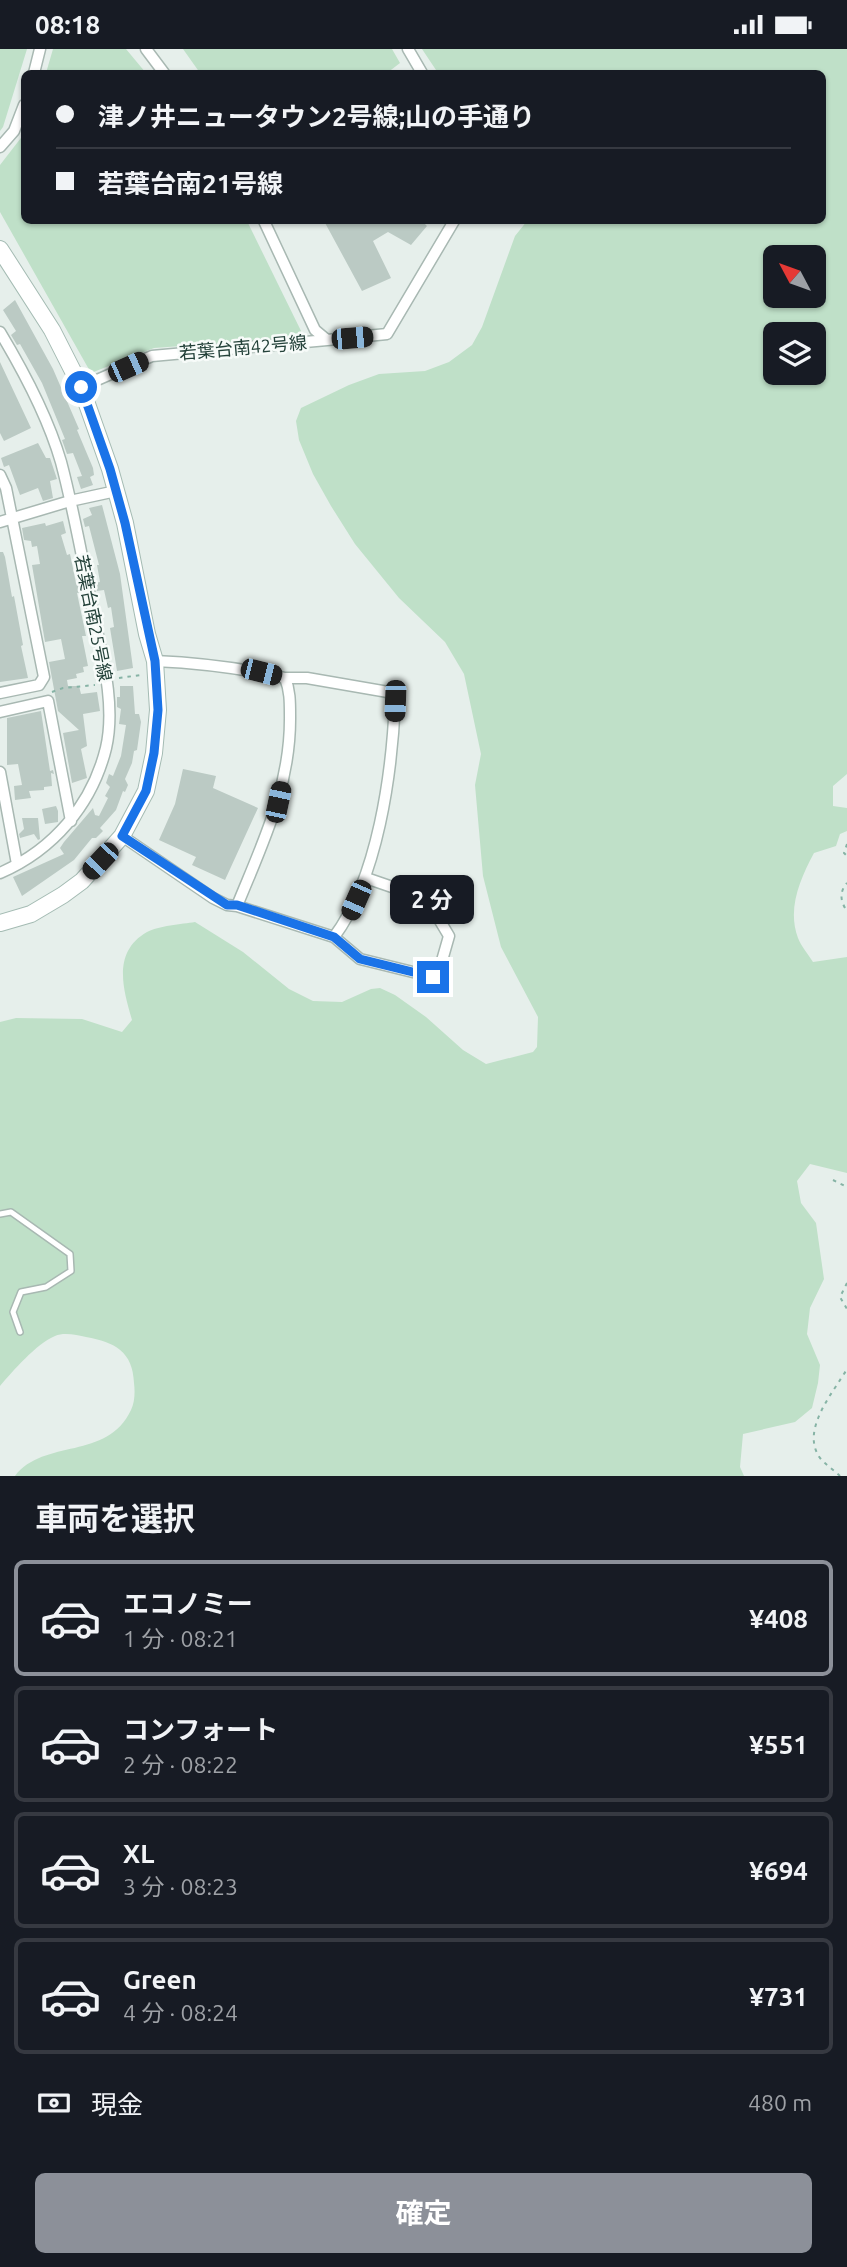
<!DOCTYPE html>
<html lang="ja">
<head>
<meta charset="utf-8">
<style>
	:root { --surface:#171b24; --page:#20242c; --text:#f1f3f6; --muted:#9ea1a6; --line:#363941; --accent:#8c9099 }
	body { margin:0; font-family:Ubuntu,"Noto Sans JP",sans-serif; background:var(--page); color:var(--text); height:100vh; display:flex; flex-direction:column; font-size:26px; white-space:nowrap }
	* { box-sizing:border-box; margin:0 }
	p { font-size:23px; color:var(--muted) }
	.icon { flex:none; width:38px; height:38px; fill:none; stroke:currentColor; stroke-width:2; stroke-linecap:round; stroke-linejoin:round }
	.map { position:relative; height:1427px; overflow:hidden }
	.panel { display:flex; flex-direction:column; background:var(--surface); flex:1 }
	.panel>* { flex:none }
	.banner { position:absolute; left:21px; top:21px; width:805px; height:154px; border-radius:10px; box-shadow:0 2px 5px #0004; display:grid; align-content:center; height:154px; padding:0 35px; background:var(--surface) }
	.needle { width:46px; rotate:311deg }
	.tools { position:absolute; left:763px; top:196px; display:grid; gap:14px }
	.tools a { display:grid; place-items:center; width:63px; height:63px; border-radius:10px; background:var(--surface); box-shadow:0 2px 5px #0004; font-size:35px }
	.end { position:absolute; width:32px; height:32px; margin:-16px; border:9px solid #1a73e8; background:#fff; box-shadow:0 0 0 4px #fff }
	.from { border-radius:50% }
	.bubble { position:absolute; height:49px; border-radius:10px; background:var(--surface); box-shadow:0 2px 5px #0004; font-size:23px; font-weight:700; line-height:49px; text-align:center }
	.car { position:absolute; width:21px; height:42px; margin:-21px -10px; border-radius:9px; box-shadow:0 0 5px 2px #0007; background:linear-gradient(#222 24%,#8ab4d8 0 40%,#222 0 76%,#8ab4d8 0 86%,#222 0) }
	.banner b { display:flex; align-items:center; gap:24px; height:66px; font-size:26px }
	.banner b+b { border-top:2px solid var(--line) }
	.banner i { width:18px; height:18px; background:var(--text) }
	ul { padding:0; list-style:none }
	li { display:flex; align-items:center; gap:21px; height:116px; margin:0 14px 10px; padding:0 21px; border:4px solid var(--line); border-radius:10px }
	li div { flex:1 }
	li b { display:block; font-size:26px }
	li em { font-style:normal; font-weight:700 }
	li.current { border-color:var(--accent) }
	li>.icon { width:63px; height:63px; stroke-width:1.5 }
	h2 { padding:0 35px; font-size:32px; line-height:84px }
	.pay { display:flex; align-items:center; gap:18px; height:77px; padding:0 35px; font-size:26px }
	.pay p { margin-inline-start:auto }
	.cta { display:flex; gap:14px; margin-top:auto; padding:14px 35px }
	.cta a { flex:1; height:80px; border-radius:10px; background:var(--accent); color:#fff; font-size:28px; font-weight:700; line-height:80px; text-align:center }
	.status { display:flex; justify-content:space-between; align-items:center; height:49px; padding:0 35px; background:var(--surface); direction:ltr }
	.status svg { height:19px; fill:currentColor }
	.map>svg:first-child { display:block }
	.green { fill:#bfe0c8; fill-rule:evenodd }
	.building { fill:#bbcac4 }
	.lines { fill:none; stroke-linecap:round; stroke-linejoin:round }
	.lane-casing { stroke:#a8b8b2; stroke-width:8 }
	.street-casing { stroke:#a8b8b2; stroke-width:13 }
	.secondary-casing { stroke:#a4bbb3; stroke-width:18 }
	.path { stroke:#86b3a5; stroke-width:2; stroke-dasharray:3.5 5; stroke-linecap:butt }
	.lane { stroke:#fff; stroke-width:5 }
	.street { stroke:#fff; stroke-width:10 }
	.secondary { stroke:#fff; stroke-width:16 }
	.route { stroke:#1a73e8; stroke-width:9 }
	.labels { text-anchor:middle; stroke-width:5; stroke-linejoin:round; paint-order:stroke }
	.street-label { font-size:18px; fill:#24423a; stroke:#f7fbf9 }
</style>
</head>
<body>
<div class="status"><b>08:18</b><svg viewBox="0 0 49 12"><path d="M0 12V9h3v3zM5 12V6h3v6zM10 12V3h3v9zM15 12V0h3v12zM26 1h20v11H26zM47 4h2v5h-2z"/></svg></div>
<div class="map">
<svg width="847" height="1427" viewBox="0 0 847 1427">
	<rect width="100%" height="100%" fill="#e6efeb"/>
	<path class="green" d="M0 0H27L3 78 0 82Z
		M53 0H126L146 24H46Z
		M183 0H392L400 14 387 24H200Z
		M422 0H847V725L833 737V757L847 759V782L840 785 836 797 814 804C800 830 787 860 798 889 801 897 808 905 813 913L847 908V1124L810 1115 797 1132 801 1154 816 1174 824 1230 810 1259 807 1285 820 1316 818 1334 812 1359 795 1373 743 1385 740 1418 744 1427H15C44 1389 107 1412 131 1361 135 1353 135 1342 134 1334 133 1303 115 1293 86 1288 77 1286 64 1283 55 1287 36 1295 13 1322 0 1337V973L16 969 82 970 122 983 132 971C123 940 112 903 147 883 158 877 182 875 195 873L243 903 289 940 313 952 342 953 371 940 380 939 395 946 426 968 463 1001 486 1015 533 1003 537 998 538 968 501 898 483 827 475 736 481 705 464 625 445 593 399 549 355 495 331 457 313 425 299 391 296 372 301 359 349 336 379 325 425 322 449 313 472 296 482 278 515 187 527 172H822V24H438ZM775 208H814V247H775ZM775 285H814V324H775Z
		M24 85V172H247L304 288 154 299 91 324 0 163V116Z"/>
	<path class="building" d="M324 172H422L427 177 411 196 388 183 373 192 391 229 362 242Z
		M15 251 53 320 79 380 77 381 93 419 94 426 90 428 93 436 81 440 77 428 82 427 73 404 67 405 62 391 65 390 42 334 20 295 17 296 11 286 16 282 3 261Z
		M0 313 31 379 4 392 0 384Z
		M38 394 46 409H50L57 430 50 432 53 449 43 452 38 439 20 446 9 416 4 418 1 409Z
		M102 456 120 525 133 619 117 622 110 579 114 578 111 558 108 559 104 541 97 542 95 534 100 533 97 516H99L89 477 85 478 83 470 92 466 89 459Z
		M63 472 66 484 61 486 67 506 70 505 76 534 79 533 81 543 77 544 86 587H82L88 617 83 618 84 623 76 625 77 629 67 631 68 637H79L81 645 97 643 100 662 83 665 87 697 81 700 87 729 72 734 63 684 79 681 58 662 49 613 65 610 61 590 45 593 32 516 40 515 37 497 32 498 31 492 24 491 22 479 45 474 46 477Z
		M0 503H3L5 508 12 548 14 547 23 596 21 597 28 629 0 633Z
		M120 637H133L135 665H139L141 673 137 701 134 702 132 714 125 730 128 736 125 743 123 742 116 761 100 779 103 782 96 789H92L74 811 22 847 13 828 64 805 60 799 64 793 93 759 95 766 99 767 108 749 105 747 110 738 106 734 109 725 113 727 121 707 126 676 119 675 121 660 117 658V648H120Z
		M41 662 50 722 53 721 54 725 51 724 52 737 44 738V741L29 742 31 749 15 751 14 737 22 736 18 715 7 716V669Z
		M183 720 216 727 213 739 258 759 225 831 192 816 196 808 159 791 175 755Z
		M56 757 58 762V773L45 775 42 760Z
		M22 769H38L40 790 38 791 34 785 20 789 19 785 24 780Z"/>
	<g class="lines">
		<defs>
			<path id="lane" d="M0 1165 11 1163 70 1205 71 1222 46 1238 21 1243 13 1263 20 1283"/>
			<path id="street" d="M146 0 164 24
				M408 0 422 24
				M34 24 40 0
				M0 98 14 82 24 56
				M264 172 315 281 327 291 387 285 454 172
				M0 283C24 323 48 368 61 413 74 462 83 513 93 563 102 606 116 656 106 699 92 756 53 801 0 824
				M81 338 152 307 327 291
				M0 426 6 439 44 628 39 636 0 644
				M0 473 70 452 116 442
				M155 612C199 614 242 619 285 629 290 641 290 653 290 666 291 737 263 793 237 857L334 888C378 829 392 724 395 652L388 643 307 629H285
				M0 663 48 652 71 772
				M0 723 17 815
				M122 787 213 849 227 856 237 857
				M334 888 360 910 433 928 439 922 449 887 427 850 366 829"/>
			<path id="secondary" d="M0 200 52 281 81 338 110 420 125 474 147 585 155 612 158 661 154 704 146 742 122 787 82 832 63 846 31 865 0 874"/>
		</defs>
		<use href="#lane" class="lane-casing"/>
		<use href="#street" class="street-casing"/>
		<use href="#secondary" class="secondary-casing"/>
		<path class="path" d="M119 629 141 626
			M52 643 63 639 95 636
			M847 795 844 804 847 807
			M845 859C840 850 840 842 847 834
			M833 1131 847 1138
			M847 1234 840 1248 847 1260
			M840 1427C834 1421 826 1416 820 1409 800 1381 833 1344 847 1320"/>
		<use href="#lane" class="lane"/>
		<use href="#street" class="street"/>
		<use href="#secondary" class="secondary"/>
	</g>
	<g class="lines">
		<path class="route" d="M81 338 110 420 125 474 155 612 158 661 154 704 146 742 122 787 227 856H237L334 888 360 910 433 928"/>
	</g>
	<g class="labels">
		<g class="street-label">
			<text transform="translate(243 299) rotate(-5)" y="6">若葉台南42号線</text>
			<text transform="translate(93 569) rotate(79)" y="6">若葉台南25号線</text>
		</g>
	</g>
</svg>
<div class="tools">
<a><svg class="needle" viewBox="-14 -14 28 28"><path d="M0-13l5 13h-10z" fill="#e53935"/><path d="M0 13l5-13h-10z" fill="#9ea1a6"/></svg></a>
<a><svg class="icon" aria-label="layers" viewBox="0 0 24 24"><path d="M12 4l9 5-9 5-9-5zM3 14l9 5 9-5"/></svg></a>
</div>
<i class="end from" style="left:81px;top:338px"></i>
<i class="end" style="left:433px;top:928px"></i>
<div class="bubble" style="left:390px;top:826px;width:84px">2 分</div>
<i class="car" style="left:352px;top:289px;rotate:85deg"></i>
<i class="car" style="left:128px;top:318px;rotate:66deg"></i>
<i class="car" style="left:261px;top:623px;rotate:104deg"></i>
<i class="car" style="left:395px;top:652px;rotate:182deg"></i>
<i class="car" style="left:278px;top:753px;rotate:12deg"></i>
<i class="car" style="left:100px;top:812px;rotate:223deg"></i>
<i class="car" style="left:356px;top:851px;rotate:204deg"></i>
<div class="banner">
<b><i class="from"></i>津ノ井ニュータウン2号線;山の手通り</b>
<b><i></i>若葉台南21号線</b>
</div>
</div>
<section class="panel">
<h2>車両を選択</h2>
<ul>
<li class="current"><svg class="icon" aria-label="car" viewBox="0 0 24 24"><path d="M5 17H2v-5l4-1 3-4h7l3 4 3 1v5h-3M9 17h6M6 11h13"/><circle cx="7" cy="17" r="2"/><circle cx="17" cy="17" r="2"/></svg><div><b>エコノミー</b><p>1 分 · 08:21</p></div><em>¥408</em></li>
<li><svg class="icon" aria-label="car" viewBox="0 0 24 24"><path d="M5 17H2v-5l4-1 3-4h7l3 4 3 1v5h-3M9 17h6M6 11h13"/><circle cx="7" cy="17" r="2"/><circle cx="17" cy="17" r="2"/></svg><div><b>コンフォート</b><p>2 分 · 08:22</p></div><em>¥551</em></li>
<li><svg class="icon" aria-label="car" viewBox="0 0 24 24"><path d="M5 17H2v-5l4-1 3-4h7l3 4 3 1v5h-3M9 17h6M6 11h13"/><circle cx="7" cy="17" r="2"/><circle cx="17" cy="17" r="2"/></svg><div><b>XL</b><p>3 分 · 08:23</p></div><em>¥694</em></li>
<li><svg class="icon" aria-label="car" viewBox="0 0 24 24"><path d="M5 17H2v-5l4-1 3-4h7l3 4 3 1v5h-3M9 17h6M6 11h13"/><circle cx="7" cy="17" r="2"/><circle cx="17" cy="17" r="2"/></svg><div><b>Green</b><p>4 分 · 08:24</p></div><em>¥731</em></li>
</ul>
<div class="pay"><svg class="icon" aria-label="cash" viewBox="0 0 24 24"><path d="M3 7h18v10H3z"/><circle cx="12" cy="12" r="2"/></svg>現金<p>480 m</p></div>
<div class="cta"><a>確定</a></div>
</section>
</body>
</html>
